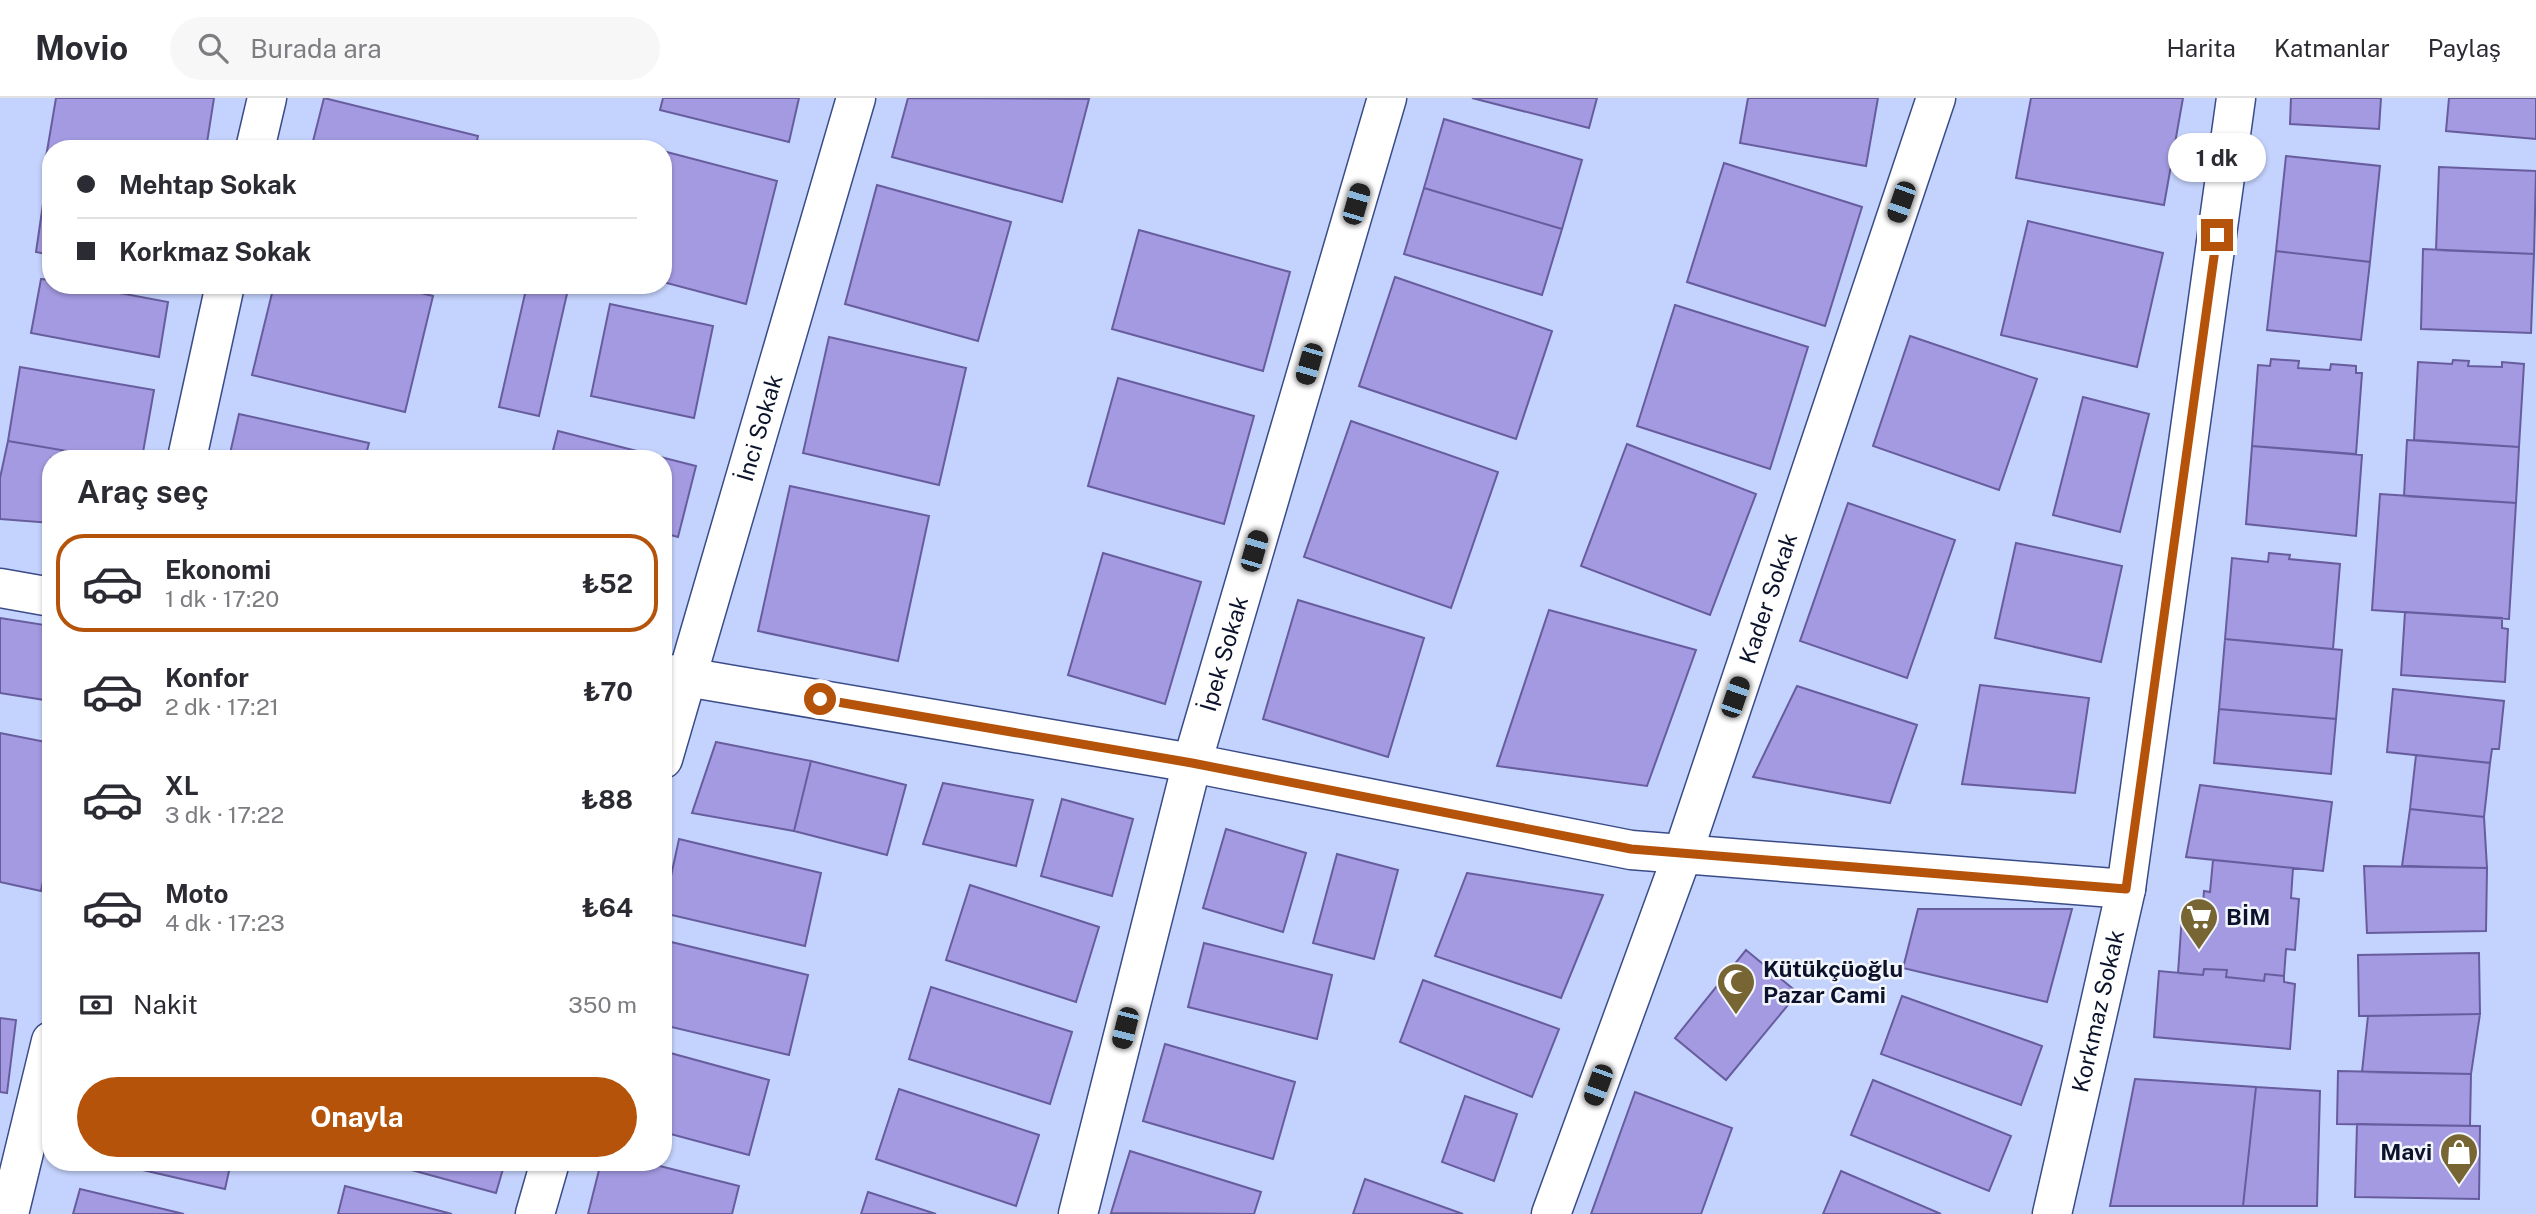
<!DOCTYPE html>
<html lang="tr">
<head>
<meta charset="utf-8">
<style>
	:root { --surface:#fff; --page:#f7f7f7; --text:#2b2b33; --muted:#7c7c81; --line:#e1e1e2; --accent:#b45309 }
	body { margin:0; font-family:"Public Sans",sans-serif; background:var(--page); color:var(--text); height:100vh; display:flex; flex-direction:column; font-size:26px; white-space:nowrap }
	* { box-sizing:border-box; margin:0 }
	p { font-size:23px; color:var(--muted) }
	.icon { flex:none; width:38px; height:38px; fill:none; stroke:currentColor; stroke-width:2; stroke-linecap:round; stroke-linejoin:round }
	.map { position:relative; flex:1; overflow:hidden }
	.drawer { position:absolute; left:42px; top:352px; width:630px; height:721px; display:flex; flex-direction:column; background:var(--surface); border-radius:28px; box-shadow:0 2px 5px #0004 }
	.drawer>* { flex:none }
	.hud { position:absolute; left:42px; top:42px; width:630px; height:154px; border-radius:28px; box-shadow:0 2px 5px #0004; display:grid; align-content:center; height:154px; padding:0 35px; background:var(--surface) }
	.end { position:absolute; width:32px; height:32px; margin:-16px; border:9px solid #b45309; background:#fff; box-shadow:0 0 0 4px #fff }
	.from { border-radius:50% }
	.bubble { position:absolute; height:49px; border-radius:24px; background:var(--surface); box-shadow:0 2px 5px #0004; font-size:23px; font-weight:700; line-height:49px; text-align:center }
	.car { position:absolute; width:21px; height:42px; margin:-21px -10px; border-radius:9px; box-shadow:0 0 5px 2px #0007; background:linear-gradient(#222 24%,#8ab4d8 0 40%,#222 0 76%,#8ab4d8 0 86%,#222 0) }
	.hud b { display:flex; align-items:center; gap:24px; height:66px; font-size:26px }
	.hud b+b { border-top:2px solid var(--line) }
	.hud i { width:18px; height:18px; background:var(--text) }
	ul { padding:0; list-style:none }
	li { display:flex; align-items:center; gap:21px; height:98px; margin:0 14px 10px; padding:0 21px; border:4px solid transparent; border-radius:28px }
	li div { flex:1 }
	li b { display:block; font-size:26px }
	li em { font-style:normal; font-weight:700 }
	li.current { border-color:var(--accent) }
	li>.icon { width:63px; height:63px; stroke-width:1.5 }
	h2 { padding:0 35px; font-size:32px; line-height:84px }
	.pay { display:flex; align-items:center; gap:18px; height:77px; padding:0 35px; font-size:26px }
	.pay p { margin-inline-start:auto }
	.action { display:flex; gap:14px; margin-top:auto; padding:14px 35px }
	.action a { flex:1; height:80px; border-radius:42px; background:var(--accent); color:#fff; font-size:28px; font-weight:700; line-height:80px; text-align:center }
	header { display:flex; align-items:center; gap:42px; box-sizing:border-box; height:98px; padding:0 35px; background:var(--surface); border-bottom:2px solid var(--line) }
	header strong { font-size:33px }
	nav { display:flex; gap:38px; margin-inline-start:auto; font-size:24px }
	.search { width:490px; height:63px; background:var(--page); display:flex; align-items:center; gap:18px; box-sizing:border-box; padding:0 24px; border-radius:38px; color:var(--muted); font-size:26px }
	.map>svg:first-child { display:block }
	.building { fill:#a39ae1; stroke:#675d9e; stroke-width:2 }
	.lines { fill:none; stroke-linecap:round; stroke-linejoin:round }
	.minor-casing { stroke:#3a4c88; stroke-width:41 }
	.minor { stroke:#fff; stroke-width:38 }
	.route { stroke:#b45309; stroke-width:9 }
	.labels { text-anchor:middle; stroke-width:5; stroke-linejoin:round; paint-order:stroke }
	.street-label { font-size:23px; fill:#0b122b; stroke:#f2f5fc }
	.poi-label { font-size:23px; font-weight:bold; fill:#0b122b; stroke:#f2f5fc; text-anchor:start }
</style>
</head>
<body>
<header>
<strong>Movio</strong>
<div class="search"><svg class="icon" aria-label="search" viewBox="0 0 24 24"><circle cx="10" cy="10" r="6"/><path d="M15 15l6 6"/></svg>Burada ara</div>
<nav><a>Harita</a><a>Katmanlar</a><a>Paylaş</a></nav>
</header>
<div class="map">
<svg width="2536" height="1116" viewBox="0 0 2536 1116">
	<rect width="100%" height="100%" fill="#c4d3fd"/>
	<path class="building" d="M56 0H214L206 51H51V66L45 65Z
		M324 0 478 38 475 51H311Z
		M663 0H799L789 44 660 12Z
		M908 0 1089 1 1062 104 892 59Z
		M1472 0H1597L1589 30Z
		M1748 0H1878L1866 68 1740 45Z
		M2031 0H2183L2164 107 2016 80Z
		M2291 0H2381L2379 31 2290 26Z
		M2449 0H2536V41L2446 33Z
		M1444 21 1582 62 1562 131 1424 90Z
		M663 53 777 83 746 206 663 184Z
		M2286 58 2380 68 2370 164 2276 153Z
		M1724 65 1862 109 1825 228 1687 184Z
		M2439 69 2536 73 2534 156 2436 152Z
		M877 87 1011 124 978 243 845 206Z
		M1424 90 1562 131 1542 197 1404 156Z
		M43 106 51 108V157L36 154Z
		M2028 123 2163 155 2137 269 2001 237Z
		M1139 132 1290 174 1263 273 1112 231Z
		M2423 151 2534 156 2531 235 2421 231Z
		M2276 153 2370 164 2361 242 2267 232Z
		M1395 179 1552 233 1516 341 1359 288Z
		M41 181 51 182V187H77L168 204 159 259 31 235Z
		M274 187H389L433 198 405 314 252 277Z
		M527 187H569L539 318 499 309Z
		M610 206 713 228 694 320 591 298Z
		M1675 207 1808 249 1770 371 1637 328Z
		M1910 238 2037 281 1999 392 1873 348Z
		M829 239 966 270 939 387 803 355Z
		M2271 261 2299 263 2298 270 2330 272 2331 266 2356 268V275H2362L2356 356 2252 348 2258 267 2270 268Z
		M2453 262 2469 263 2468 268 2502 269V264L2524 266 2519 349 2414 342 2418 264 2452 266Z
		M20 269 154 292 142 360H108L8 343Z
		M1118 280 1254 318 1224 426 1088 388Z
		M2083 299 2149 316 2120 434 2053 417Z
		M239 316 369 345 365 360H229Z
		M1351 323 1498 374 1451 510 1304 459Z
		M558 333 696 368 678 439 663 435V360H551Z
		M2407 342 2519 349 2516 405 2404 398Z
		M8 343 108 360H51V425L0 421V380Z
		M1627 346 1756 396 1710 517 1581 468Z
		M2252 348 2362 357 2356 438 2246 426Z
		M790 388 929 418 898 563 758 533Z
		M2380 396 2516 405 2509 521 2372 512Z
		M1848 405 1955 442 1907 580 1800 543Z
		M2016 445 2122 468 2101 564 1995 540Z
		M1103 455 1201 484 1165 606 1068 577Z
		M2269 455 2290 457 2289 461 2340 466 2333 551 2225 541 2232 460 2268 464Z
		M1298 502 1424 540 1388 659 1263 621Z
		M1549 512 1696 552 1647 688 1497 668Z
		M2405 514 2502 520V530L2508 531 2505 584 2401 577Z
		M0 520 51 528V603L0 595Z
		M2225 541 2342 552 2336 621 2219 611Z
		M1980 587 2089 600 2075 695 1962 686Z
		M1797 588 1917 627 1890 705 1753 679Z
		M2393 591 2504 603 2499 651H2492L2490 665 2387 654Z
		M2219 611 2336 621 2331 676 2214 665Z
		M0 635 51 645V745L41 793 0 784Z
		M716 644 811 663 794 733 692 715Z
		M2416 657 2490 665 2484 719 2410 711Z
		M811 663 906 687 887 757 794 733Z
		M943 685 1033 702 1016 768 923 746Z
		M2200 687 2332 704 2323 773 2186 759Z
		M1062 701 1133 721 1112 798 1041 778Z
		M2410 711 2484 719 2487 770 2402 768Z
		M1226 731 1306 755 1283 834 1203 810Z
		M679 741 821 775 805 848 663 815Z
		M1337 756 1398 772 1374 861 1313 845Z
		M2213 762 2293 770 2291 800 2299 801 2295 852 2286 851 2284 878 2265 876 2264 883 2226 879 2227 872 2204 871 2203 877 2178 875 2182 817 2202 819 2204 793 2210 794Z
		M2364 768 2487 770 2486 833 2367 835Z
		M1467 775 1603 797 1561 900 1435 858Z
		M970 787 1099 829 1076 904 946 862Z
		M1918 811H2072L2047 904 1903 870Z
		M663 842 808 877 789 957 663 927Z
		M1204 845 1332 877 1317 941 1188 909Z
		M1746 852 1798 895 1726 982 1675 940Z
		M2479 855 2480 916 2359 918 2358 857Z
		M2204 871 2227 872 2226 879 2264 883 2265 876 2284 878V884L2295 886 2290 951 2154 939 2159 873 2203 877Z
		M1423 882 1559 931 1532 999 1400 944Z
		M931 889 1072 934 1050 1006 909 961Z
		M1902 898 2042 948 2021 1007 1881 956Z
		M2480 916 2471 976 2362 974 2368 918Z
		M0 920 16 922 7 995 0 994Z
		M1165 946 1295 984 1273 1061 1143 1023Z
		M663 953 769 982 749 1057 663 1034Z
		M2338 973 2471 976 2470 1028 2337 1026Z
		M2135 981 2256 989 2243 1108H2110Z
		M1873 982 2011 1038 1989 1093 1851 1037Z
		M2256 989 2320 993 2317 1108H2243Z
		M899 991 1039 1037 1016 1108 876 1061Z
		M1635 994 1732 1030 1701 1116H1591Z
		M1465 998 1517 1016 1494 1083 1442 1064Z
		M2357 1026 2480 1028 2479 1101 2355 1099Z
		M1130 1053 1261 1094 1254 1116 1111 1115Z
		M108 1064H231L225 1091Z
		M382 1064H505L496 1095Z
		M601 1064H644L739 1088 732 1116H588Z
		M1841 1073 1941 1116H1823Z
		M1365 1081 1463 1116H1353Z
		M345 1088 452 1116H338Z
		M80 1091 184 1116H73Z
		M868 1094 936 1116H861Z"/>
	<g class="lines">
		<defs>
			<g id="minor">
				<path d="M255 51 267 0"/>
				<path d="M187 360 225 187"/>
				<path d="M0 490 51 499"/>
				<path d="M663 575 1192 665 1631 752 2126 791"/>
				<path id="s1" d="M663 661 856 0"/>
				<path d="M9 1116 51 943"/>
				<path d="M535 1116 550 1064"/>
				<path id="s2" d="M1078 1116 1192 665 1387 0"/>
				<path id="s3" d="M1551 1116 1683 755 1936 0"/>
				<path id="s4" d="M2052 1116 2126 791 2236 0"/>
			</g>
		</defs>
		<use href="#minor" class="minor-casing"/>
		<use href="#minor" class="minor"/>
	</g>
	<g class="lines">
		<path class="route" d="M820 601 1192 665 1631 751 2126 791 2217 137"/>
	</g>
	<defs>
		<symbol id="supermarket-pin" viewBox="-11 -11 22 30"><path d="M0 17L-7.5 6A9.5 9.5 0 1 1 7.5 6Z" fill="#776533" stroke="#f2f5fc"/><path d="M-6-5.5h2.5l.6 2H6L4.5 2H-2.5L-4.4-4H-6ZM-1.5 3.2a1.3 1.3 0 1 0 .1 0ZM3 3.2a1.3 1.3 0 1 0 .1 0Z" fill="#fff"/></symbol>
		<symbol id="mosque-pin" viewBox="-11 -11 22 30"><path d="M0 17L-7.5 6A9.5 9.5 0 1 1 7.5 6Z" fill="#776533" stroke="#f2f5fc"/><path d="M3.5-4.9A6 6 0 1 0 3.5 4.9A5 5 0 1 1 3.5-4.9Z" fill="#fff"/></symbol>
		<symbol id="shop-pin" viewBox="-11 -11 22 30"><path d="M0 17L-7.5 6A9.5 9.5 0 1 1 7.5 6Z" fill="#776533" stroke="#f2f5fc"/><path d="M-5-2.5h2.3a2.7 3.5 0 0 1 5.4 0H5L5.5 6h-11ZM-1.5-2.5h3a1.5 2.3 0 0 0-3 0Z" fill="#fff"/></symbol>
	</defs>
	<g fill-rule="evenodd">
		<use href="#supermarket-pin" x="2177" y="797" width="44" height="60"/>
		<use href="#mosque-pin" x="1714" y="862" width="44" height="60"/>
		<use href="#shop-pin" x="2437" y="1032" width="44" height="60"/>
	</g>
	<g class="labels">
		<g class="street-label">
			<text dy="8" stroke="none"><textPath href="#s1" startOffset="345">İnci Sokak</textPath></text>
			<text dy="8" stroke="none"><textPath href="#s3" startOffset="653">Kader Sokak</textPath></text>
			<text dy="8" stroke="none"><textPath href="#s2" startOffset="579">İpek Sokak</textPath></text>
			<text dy="8" stroke="none"><textPath href="#s4" startOffset="208">Korkmaz Sokak</textPath></text>
		</g>
		<g class="poi-label">
			<text x="2226" y="827">BİM</text>
			<text x="1763" y="879">Kütükçüoğlu<tspan x="1763" dy="26">Pazar Cami</tspan></text>
			<text x="2432" y="1062" text-anchor="end">Mavi</text>
		</g>
	</g>
</svg>
<i class="end from" style="left:820px;top:601px"></i>
<i class="end" style="left:2217px;top:137px"></i>
<div class="bubble" style="left:2168px;top:35px;width:98px">1 dk</div>
<i class="car" style="left:1901px;top:104px;rotate:199deg"></i>
<i class="car" style="left:1356px;top:106px;rotate:16deg"></i>
<i class="car" style="left:1309px;top:266px;rotate:196deg"></i>
<i class="car" style="left:1254px;top:453px;rotate:16deg"></i>
<i class="car" style="left:1735px;top:599px;rotate:19deg"></i>
<i class="car" style="left:1125px;top:930px;rotate:194deg"></i>
<i class="car" style="left:1598px;top:987px;rotate:200deg"></i>
<div class="hud">
<b><i class="from"></i>Mehtap Sokak</b>
<b><i></i>Korkmaz Sokak</b>
</div>
<section class="drawer">
<h2>Araç seç</h2>
<ul>
<li class="current"><svg class="icon" aria-label="car" viewBox="0 0 24 24"><path d="M5 17H2v-5l4-1 3-4h7l3 4 3 1v5h-3M9 17h6M6 11h13"/><circle cx="7" cy="17" r="2"/><circle cx="17" cy="17" r="2"/></svg><div><b>Ekonomi</b><p>1 dk · 17:20</p></div><em>₺52</em></li>
<li><svg class="icon" aria-label="car" viewBox="0 0 24 24"><path d="M5 17H2v-5l4-1 3-4h7l3 4 3 1v5h-3M9 17h6M6 11h13"/><circle cx="7" cy="17" r="2"/><circle cx="17" cy="17" r="2"/></svg><div><b>Konfor</b><p>2 dk · 17:21</p></div><em>₺70</em></li>
<li><svg class="icon" aria-label="car" viewBox="0 0 24 24"><path d="M5 17H2v-5l4-1 3-4h7l3 4 3 1v5h-3M9 17h6M6 11h13"/><circle cx="7" cy="17" r="2"/><circle cx="17" cy="17" r="2"/></svg><div><b>XL</b><p>3 dk · 17:22</p></div><em>₺88</em></li>
<li><svg class="icon" aria-label="car" viewBox="0 0 24 24"><path d="M5 17H2v-5l4-1 3-4h7l3 4 3 1v5h-3M9 17h6M6 11h13"/><circle cx="7" cy="17" r="2"/><circle cx="17" cy="17" r="2"/></svg><div><b>Moto</b><p>4 dk · 17:23</p></div><em>₺64</em></li>
</ul>
<div class="pay"><svg class="icon" aria-label="cash" viewBox="0 0 24 24"><path d="M3 7h18v10H3z"/><circle cx="12" cy="12" r="2"/></svg>Nakit<p>350 m</p></div>
<div class="action"><a>Onayla</a></div>
</section>
</div>
</body>
</html>
